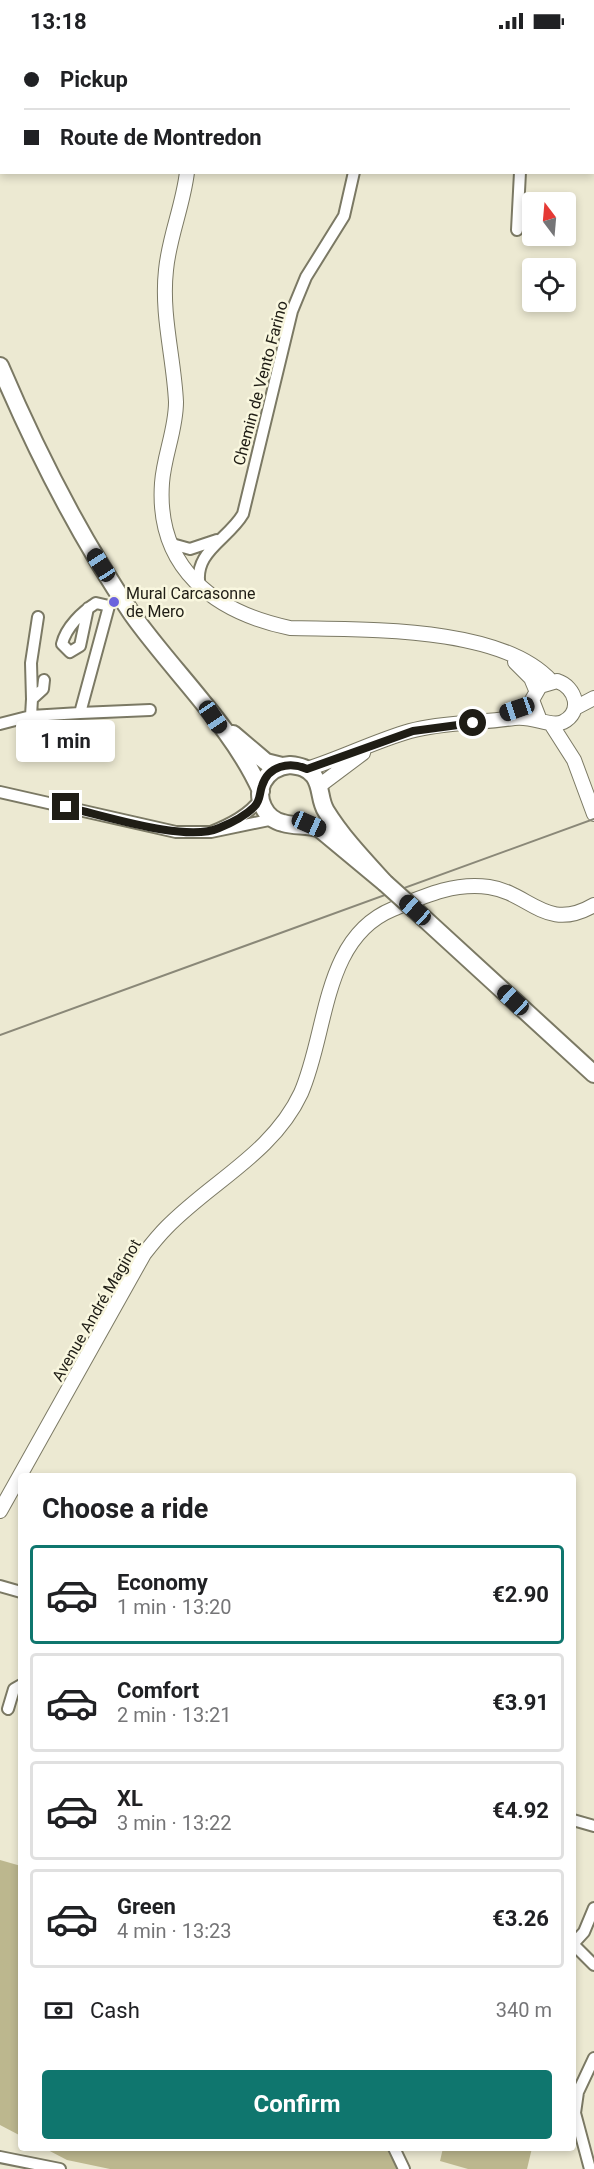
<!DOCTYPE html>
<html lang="en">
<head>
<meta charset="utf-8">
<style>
	:root { --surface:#fff; --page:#f2f2f2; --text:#202124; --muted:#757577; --line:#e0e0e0; --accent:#0f766e }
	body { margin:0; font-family:Roboto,sans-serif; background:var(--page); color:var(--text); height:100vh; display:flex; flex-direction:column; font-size:22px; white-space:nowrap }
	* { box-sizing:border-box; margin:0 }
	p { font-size:20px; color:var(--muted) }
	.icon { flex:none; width:33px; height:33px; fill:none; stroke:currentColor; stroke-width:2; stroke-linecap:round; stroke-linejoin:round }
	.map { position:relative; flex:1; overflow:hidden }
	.panel { position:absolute; left:18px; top:1431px; width:558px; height:678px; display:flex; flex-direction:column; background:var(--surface); border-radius:6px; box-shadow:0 3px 9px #0003 }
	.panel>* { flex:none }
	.hud { position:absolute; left:0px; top:0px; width:594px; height:132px; box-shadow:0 3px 9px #0003; display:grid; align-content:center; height:132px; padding:0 24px; background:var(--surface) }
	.needle { width:39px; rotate:344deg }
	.fabs { position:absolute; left:522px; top:150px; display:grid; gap:12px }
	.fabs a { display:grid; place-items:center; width:54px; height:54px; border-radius:6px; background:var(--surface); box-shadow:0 3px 9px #0003; font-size:30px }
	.end { position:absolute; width:27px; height:27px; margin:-14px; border:8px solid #1f1d15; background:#fff; box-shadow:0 0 0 3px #fff }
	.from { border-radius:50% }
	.bubble { position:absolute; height:42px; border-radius:6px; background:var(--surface); box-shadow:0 3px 9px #0003; font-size:20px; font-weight:700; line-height:42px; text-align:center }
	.car { position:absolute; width:18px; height:36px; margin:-18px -9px; border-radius:8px; box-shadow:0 0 4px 2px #0007; background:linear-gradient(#222 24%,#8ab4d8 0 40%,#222 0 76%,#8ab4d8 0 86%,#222 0) }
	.hud b { display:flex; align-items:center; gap:21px; height:57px; font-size:22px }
	.hud b+b { border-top:2px solid var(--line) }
	.hud i { width:15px; height:15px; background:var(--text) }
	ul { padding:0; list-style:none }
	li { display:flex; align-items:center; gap:18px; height:99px; margin:0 12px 9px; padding:0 12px; border:3px solid var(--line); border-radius:6px }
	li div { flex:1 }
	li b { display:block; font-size:22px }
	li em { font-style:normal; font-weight:700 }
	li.active { border-color:var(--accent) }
	li>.icon { width:54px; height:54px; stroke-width:1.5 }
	h2 { padding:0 24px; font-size:27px; line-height:72px }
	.pay { display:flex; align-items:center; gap:15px; height:66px; padding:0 24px; font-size:22px }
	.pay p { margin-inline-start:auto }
	.button { display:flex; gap:12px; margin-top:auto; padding:12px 24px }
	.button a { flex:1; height:69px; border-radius:6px; background:var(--accent); color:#fff; font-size:24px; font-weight:700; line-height:69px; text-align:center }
	.status { display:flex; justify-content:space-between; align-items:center; height:42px; padding:0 30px; background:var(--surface); direction:ltr }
	.status svg { height:16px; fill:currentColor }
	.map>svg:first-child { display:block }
	.green { fill:#bcb78e }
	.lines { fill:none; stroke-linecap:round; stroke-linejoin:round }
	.minor-casing { stroke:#7b7964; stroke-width:14 }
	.tertiary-casing { stroke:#7b7964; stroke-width:16 }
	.primary-casing { stroke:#7b7964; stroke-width:20 }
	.minor { stroke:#fff; stroke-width:10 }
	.tertiary { stroke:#fff; stroke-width:14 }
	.primary { stroke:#fff; stroke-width:16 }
	.rail { stroke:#8a8878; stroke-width:2 }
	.primary-bridge-casing { stroke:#7b7964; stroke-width:20; stroke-linecap:butt }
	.primary-bridge { stroke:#fff; stroke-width:16 }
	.route { stroke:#1f1d15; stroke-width:8 }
	.poi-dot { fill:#6b63dd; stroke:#f9f7df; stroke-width:2 }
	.labels { text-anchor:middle; stroke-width:5; stroke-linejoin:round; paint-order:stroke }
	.street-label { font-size:16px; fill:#1f1d15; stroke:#f9f7df }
	.poi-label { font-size:16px; fill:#1f1d15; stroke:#f9f7df; text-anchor:start }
</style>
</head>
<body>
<div class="status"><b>13:18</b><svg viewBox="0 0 49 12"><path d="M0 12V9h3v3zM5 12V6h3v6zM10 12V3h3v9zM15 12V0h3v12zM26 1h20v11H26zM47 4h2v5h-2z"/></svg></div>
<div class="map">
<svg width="594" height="2127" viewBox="0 0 594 2127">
	<rect width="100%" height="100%" fill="#ece9d2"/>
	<path class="green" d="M0 1818 21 1824V2094L0 2083Z
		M44 2106H389L400 2127H110L67 2118Z
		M443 2106H532L527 2127H468L440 2119Z"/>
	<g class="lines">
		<defs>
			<path id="minor" d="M366 2 367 0
				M544 2V0
				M592 70H594
				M517 188 520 130
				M172 502 190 507 217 498
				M200 545C192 510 228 498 243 472L292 269 306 235 344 174 354 130
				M32 657 31 621 38 575
				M80 671 150 668
				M31 674 32 657 43 647 44 638
				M0 682 31 674 80 671 109 564 96 561C82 570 66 585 62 602L70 610 80 604 88 566
				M0 750 176 790H211
				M261 756C249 773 230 782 211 790L274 777
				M0 1544 21 1550
				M8 1667 14 1647 21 1643
				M573 1778 594 1784
				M573 1902 584 1890 594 1866
				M573 1902 594 1923
				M394 2106 404 2127
				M0 2115 60 2127
				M590 2127 575 2071 578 2050 594 2016"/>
			<path id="tertiary" d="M215 2 216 0
				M187 130C183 164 169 195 166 228 161 273 174 316 176 360 176 388 164 413 162 441 156 526 214 570 290 586 362 588 500 583 551 639
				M515 620 531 636 536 648
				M575 666 594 656
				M551 682 574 718 594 772
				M307 727C342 716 375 699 410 689 443 680 481 681 514 676 533 673 551 686 563 680 583 670 576 645 557 639L540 644 532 658 539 676
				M319 744 363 711
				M0 1469 144 1212C151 1203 159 1193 167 1185 212 1139 273 1111 301 1051 328 990 322 896 393 867 424 854 454 840 489 845 530 851 546 891 594 863"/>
			<path id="primary" d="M0 324C37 411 79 494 132 572 173 630 232 684 261 749
				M233 692 266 720 282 724
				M290 723C300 724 308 726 314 734 322 745 319 758 326 769 342 795 364 818 385 841L320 787C307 782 296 785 283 781 265 777 255 756 263 740 269 729 279 724 290 723Z
				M415 868 594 1032"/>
		</defs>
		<use href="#minor" class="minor-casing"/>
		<use href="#tertiary" class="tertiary-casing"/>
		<use href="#primary" class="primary-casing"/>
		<use href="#minor" class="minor"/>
		<use href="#tertiary" class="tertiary"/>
		<use href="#primary" class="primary"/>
		<path class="rail" d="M0 993 594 777"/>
		<defs>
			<path id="primary-bridge" d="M385 841 415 868"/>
		</defs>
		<use href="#primary-bridge" class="primary-bridge-casing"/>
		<use href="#primary-bridge" class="primary-bridge"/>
	</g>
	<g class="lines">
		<path class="route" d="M66 765C103 773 186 801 219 786 231 781 245 774 254 765 261 758 259 752 262 744 268 724 289 719 307 727L413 689 473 681"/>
	</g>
	<circle class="poi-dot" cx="114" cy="560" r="6"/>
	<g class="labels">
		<g class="street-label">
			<text transform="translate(260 341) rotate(-75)" y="6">Chemin de Vento Farino</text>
			<text transform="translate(96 1268) rotate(-60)" y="6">Avenue André Maginot</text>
		</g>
		<g class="poi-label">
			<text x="126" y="557">Mural Carcasonne<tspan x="126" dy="18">de Mero</tspan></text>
		</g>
	</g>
</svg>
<div class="fabs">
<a><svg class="needle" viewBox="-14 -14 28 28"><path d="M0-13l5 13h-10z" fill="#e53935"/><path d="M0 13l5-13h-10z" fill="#757577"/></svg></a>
<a><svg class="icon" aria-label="locate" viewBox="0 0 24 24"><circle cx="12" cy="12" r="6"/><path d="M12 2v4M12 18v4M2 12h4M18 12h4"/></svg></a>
</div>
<i class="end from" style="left:473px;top:681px"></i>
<i class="end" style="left:66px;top:765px"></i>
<div class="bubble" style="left:16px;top:678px;width:99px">1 min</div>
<i class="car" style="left:101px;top:523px;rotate:327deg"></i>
<i class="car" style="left:517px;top:667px;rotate:251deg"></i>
<i class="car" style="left:213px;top:675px;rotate:146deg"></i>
<i class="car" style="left:309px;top:782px;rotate:114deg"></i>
<i class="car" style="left:415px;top:868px;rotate:312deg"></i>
<i class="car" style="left:513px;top:958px;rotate:313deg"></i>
<div class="hud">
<b><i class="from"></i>Pickup</b>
<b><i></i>Route de Montredon</b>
</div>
<section class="panel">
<h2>Choose a ride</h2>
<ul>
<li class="active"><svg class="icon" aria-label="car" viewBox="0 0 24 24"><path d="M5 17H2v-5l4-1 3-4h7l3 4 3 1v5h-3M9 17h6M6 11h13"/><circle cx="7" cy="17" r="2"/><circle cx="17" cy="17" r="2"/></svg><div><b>Economy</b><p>1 min · 13:20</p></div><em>€2.90</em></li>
<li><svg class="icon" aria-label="car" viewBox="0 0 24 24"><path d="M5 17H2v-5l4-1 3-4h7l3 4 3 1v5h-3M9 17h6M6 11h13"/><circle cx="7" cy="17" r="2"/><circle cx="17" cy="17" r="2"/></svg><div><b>Comfort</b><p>2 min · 13:21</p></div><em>€3.91</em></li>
<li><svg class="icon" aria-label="car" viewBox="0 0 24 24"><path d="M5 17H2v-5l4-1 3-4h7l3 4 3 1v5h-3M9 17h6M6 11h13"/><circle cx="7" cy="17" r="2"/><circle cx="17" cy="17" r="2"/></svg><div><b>XL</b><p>3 min · 13:22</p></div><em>€4.92</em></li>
<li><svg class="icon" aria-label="car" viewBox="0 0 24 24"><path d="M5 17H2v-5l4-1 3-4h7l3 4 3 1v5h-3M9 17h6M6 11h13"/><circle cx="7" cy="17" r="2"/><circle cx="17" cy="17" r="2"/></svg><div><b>Green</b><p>4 min · 13:23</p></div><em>€3.26</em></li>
</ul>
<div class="pay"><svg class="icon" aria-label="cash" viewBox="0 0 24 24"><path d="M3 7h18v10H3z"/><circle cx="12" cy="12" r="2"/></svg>Cash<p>340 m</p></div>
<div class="button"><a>Confirm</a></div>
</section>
</div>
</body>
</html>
